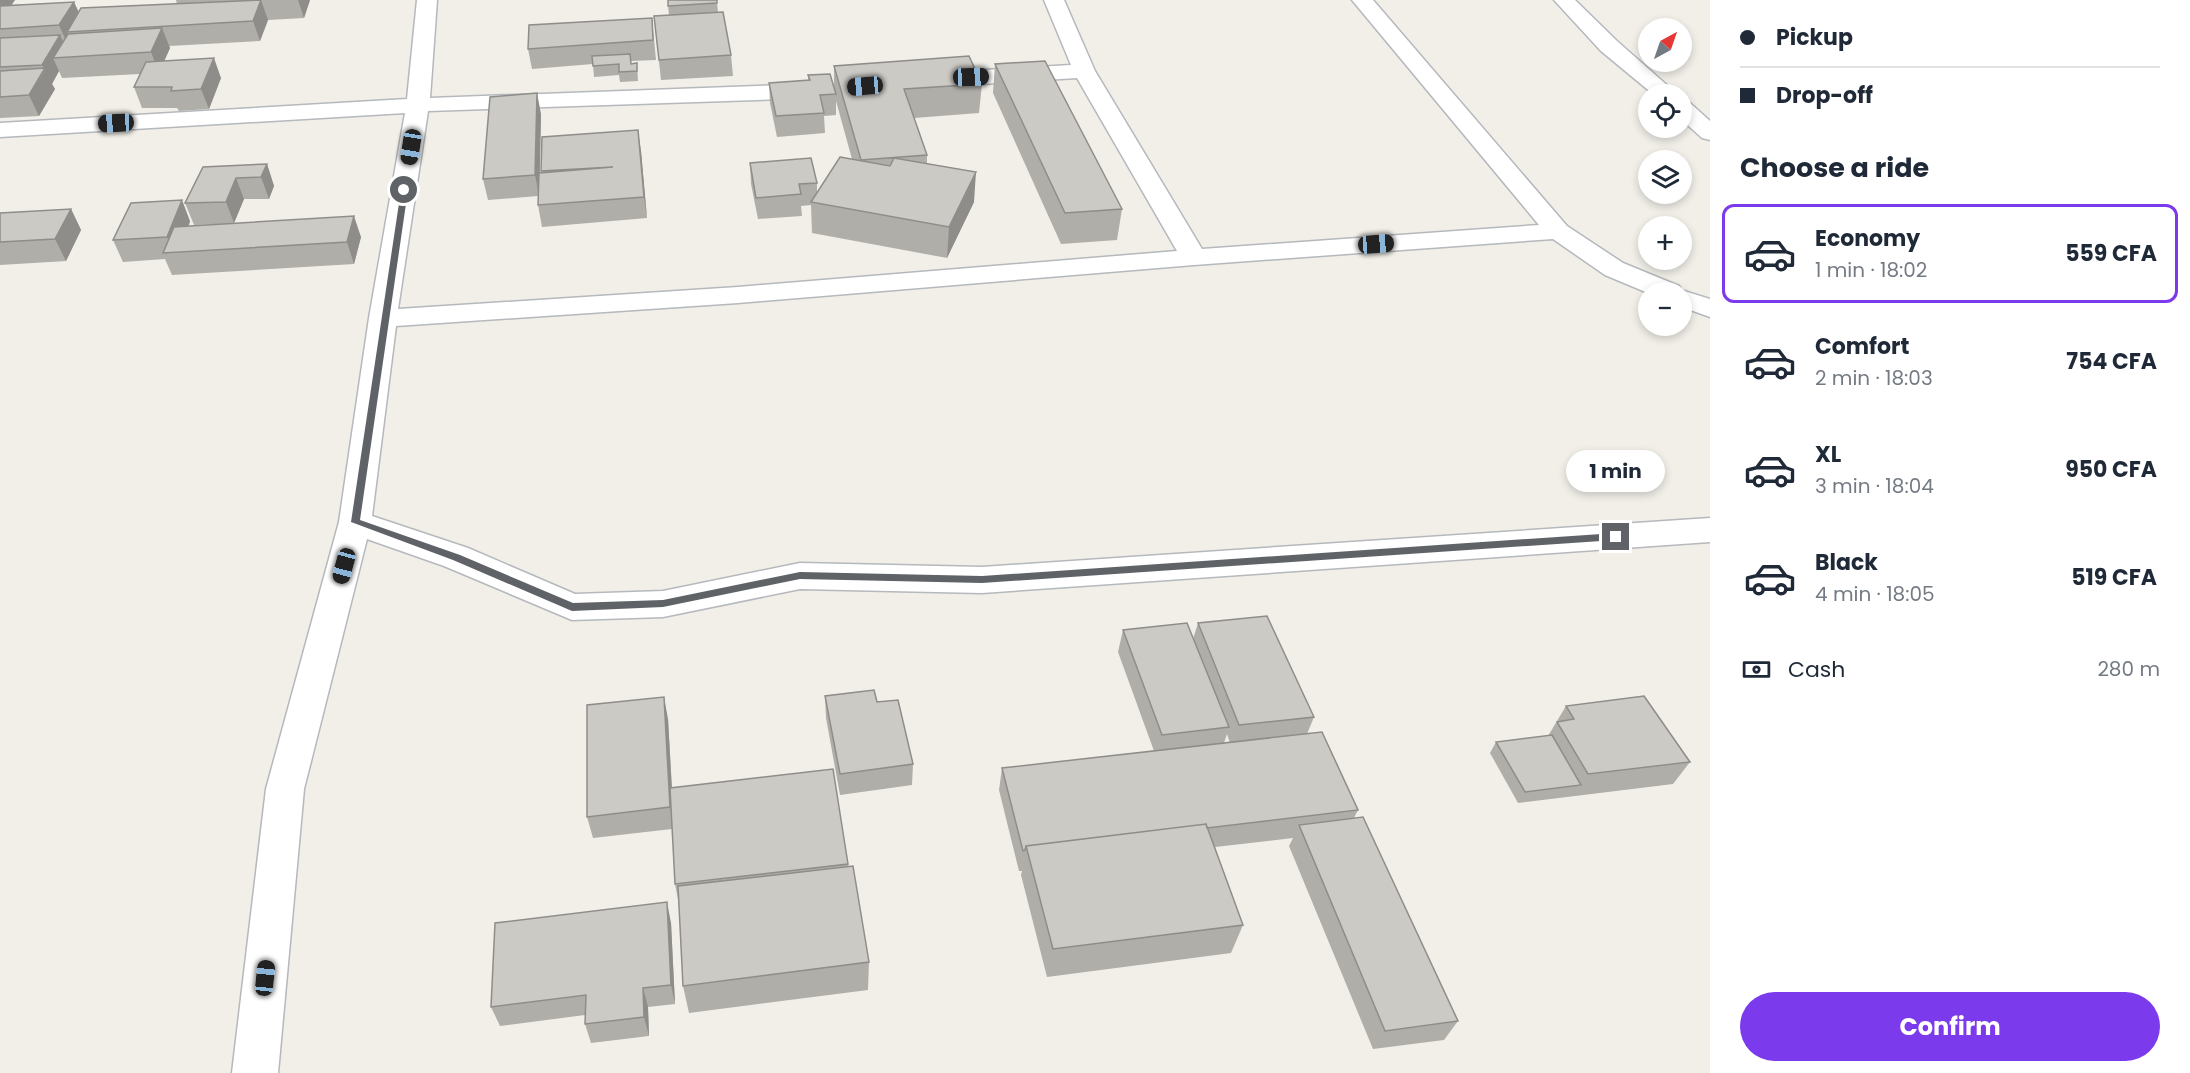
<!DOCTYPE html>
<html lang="en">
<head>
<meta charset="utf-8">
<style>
	:root { --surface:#fff; --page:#f6f6f7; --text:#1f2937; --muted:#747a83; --line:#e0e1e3; --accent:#7c3aed }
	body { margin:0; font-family:Poppins,sans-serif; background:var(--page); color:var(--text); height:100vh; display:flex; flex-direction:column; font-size:22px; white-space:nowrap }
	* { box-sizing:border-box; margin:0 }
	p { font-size:20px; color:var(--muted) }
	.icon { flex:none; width:33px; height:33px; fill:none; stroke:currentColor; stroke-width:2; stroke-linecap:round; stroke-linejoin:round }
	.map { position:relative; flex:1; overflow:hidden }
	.panel { display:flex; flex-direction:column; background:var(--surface); width:480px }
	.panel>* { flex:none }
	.top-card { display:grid; align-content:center; height:132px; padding:0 30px; background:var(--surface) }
	.needle { width:39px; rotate:40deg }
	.fabs { position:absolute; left:1638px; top:18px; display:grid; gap:12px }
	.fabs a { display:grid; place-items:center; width:54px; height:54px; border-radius:50%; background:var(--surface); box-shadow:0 3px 9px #0003; font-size:30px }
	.end { position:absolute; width:27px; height:27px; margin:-14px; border:8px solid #5f6368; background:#fff; box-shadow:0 0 0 3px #fff }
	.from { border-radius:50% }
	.bubble { position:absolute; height:42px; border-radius:21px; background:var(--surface); box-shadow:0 3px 9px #0003; font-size:20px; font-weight:700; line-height:42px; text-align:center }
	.car { position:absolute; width:18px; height:36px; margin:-18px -9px; border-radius:8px; box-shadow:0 0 4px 2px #0007; background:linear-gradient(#222 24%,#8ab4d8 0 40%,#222 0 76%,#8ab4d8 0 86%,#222 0) }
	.top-card b { display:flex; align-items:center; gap:21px; height:57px; font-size:22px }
	.top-card b+b { border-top:2px solid var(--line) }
	.top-card i { width:15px; height:15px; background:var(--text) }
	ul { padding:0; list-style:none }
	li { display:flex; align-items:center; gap:18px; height:99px; margin:0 12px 9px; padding:0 18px; border:3px solid transparent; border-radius:12px }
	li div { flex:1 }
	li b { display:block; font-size:22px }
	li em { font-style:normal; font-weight:700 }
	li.current { border-color:var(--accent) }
	li>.icon { width:54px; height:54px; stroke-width:1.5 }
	h2 { padding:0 30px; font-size:27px; line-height:72px }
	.pay { display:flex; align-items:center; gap:15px; height:66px; padding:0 30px; font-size:22px }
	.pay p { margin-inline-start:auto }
	.action { display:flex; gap:12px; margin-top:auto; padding:12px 30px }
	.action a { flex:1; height:69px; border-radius:36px; background:var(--accent); color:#fff; font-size:24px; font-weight:700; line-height:69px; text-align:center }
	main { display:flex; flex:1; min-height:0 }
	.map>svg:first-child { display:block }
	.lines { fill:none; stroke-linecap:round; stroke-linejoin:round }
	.street-casing { stroke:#b5b8bc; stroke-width:3 }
	.street { fill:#fff; fill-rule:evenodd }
	.wall { fill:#afaea9; fill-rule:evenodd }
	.shaded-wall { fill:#8f8d8a }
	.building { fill:#cccac5; stroke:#8f8d8a; stroke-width:1.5 }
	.route { fill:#5f6368 }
</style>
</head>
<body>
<main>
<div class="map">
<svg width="1710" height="1073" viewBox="0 0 1710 1073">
	<rect width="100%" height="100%" fill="#f1efe8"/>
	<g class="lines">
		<defs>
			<path id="street" d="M417 0H437L430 98 813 84 821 86 824 91 821 96 813 98 428 111 398 309 738 287 1177 251 1077 78 933 87 925 85 922 80 925 75 933 73 1071 65 1044 0H1064L1095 71 1202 249 1539 225 1352 0H1373L1567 226 1623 263 1679 286 1681 290 1710 299V317L1682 307V292L1648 293 1605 275 1553 239 1194 265 738 303 396 326 372 516 468 548 575 594 663 591 800 563 982 567 1710 518V542L982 593 800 589 663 617 572 620 444 566 367 539 304 789 278 1073H232L266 789 339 522 369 318 405 113 0 137V123L407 99Z
				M1554 0H1575L1617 41 1677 94H1653L1601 51Z
				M1682 101 1690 103 1710 121V140L1702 138 1682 120Z"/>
		</defs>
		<use href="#street" class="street-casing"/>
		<use href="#street" class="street"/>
	</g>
	<path class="wall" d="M0 0H15L11 5 74 2 79 12 177 4 176 0H310L304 18 268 20 265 12 268 20 260 41 169 46 170 48 164 61 221 78 209 109 179 111 177 108H142L134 87 140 74 62 78 59 71 52 84 55 89 39 116 0 118Z
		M717 3 718 12 731 55 733 76 661 80 654 16 669 15 668 6Z
		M652 18 656 60 631 61V64L637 63 638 81 620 82 619 75 594 77 593 64 532 69 528 49Z
		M995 64 1122 209 1117 240 1061 244 993 93Z
		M834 66 982 84 979 113 914 118 927 155V164L974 202 947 258 812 233 811 205 801 206 802 216 758 219 751 184 750 163 817 183V192L852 159 836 101V115L824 116 825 133 777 137 770 103 769 83 808 80V75L834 88Z
		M541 114 540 173H542V137L641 151 647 218 542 227 538 205V196L488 200 483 179Z
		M267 164 274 186 269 199H244L234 223 361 237 354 264 172 275 165 259 123 262 113 240 190 221 189 226 220 224 194 225 185 203 203 167Z
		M71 209 81 230 66 261 0 265V213Z
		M1198 623 1314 717 1307 734 1358 810 1354 818 1458 1021 1444 1040 1373 1049 1289 846 1293 838 1215 847 1243 925 1231 953 1047 977 1021 875 1022 871H1019L999 790 1002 768 1154 751 1118 652 1123 630 1193 639ZM1227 734 1230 743H1224Z
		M825 696 877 702 913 764 912 785 840 795 826 718Z
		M1566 706 1690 762 1673 784 1518 803 1490 753 1496 742 1548 736Z
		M668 719 672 788 848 864 869 962 868 990 689 1013 683 986 679 904 675 884 672 829 593 838 587 817Z
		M671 923 675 1004 648 1007 649 1036 591 1043 585 1024V1015L500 1026 491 1007Z"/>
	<path class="shaded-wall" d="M0 0H15L0 22Z
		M261 0 268 20 260 41 253 21Z
		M298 0H310L304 18Z
		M74 2 86 30 67 32 75 49 72 54 59 25Z
		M162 28 170 48 159 73 151 52Z
		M60 35 69 55 53 58 59 71 52 84 55 89 39 116 29 95 45 70 42 65Z
		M214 58 221 78 209 109 201 89Z
		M537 93 541 114 539 196 535 175Z
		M638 130 641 151 647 218 644 197Z
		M267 164 274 186 269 199 261 177Z
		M976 172 974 202 947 258 949 227Z
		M236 178 244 199 234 223 226 202Z
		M182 200 190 221 178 252H174L167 237Z
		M71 209 81 230 66 261 55 239Z
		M354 216 361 237 354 264 347 242Z
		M664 697 668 719 674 829 670 807Z
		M667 902 671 923 675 1004 671 985Z
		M643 988 648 1007 649 1036 644 1017Z"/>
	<path class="building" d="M261 0 253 21 67 32 81 8Z
		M668 0H717V3L668 6Z
		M74 2 59 25 0 29V6Z
		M723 12 731 55 659 60 654 16Z
		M652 18 653 40 528 49 529 25Z
		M162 28 151 52 53 58 68 34Z
		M60 35 42 65 0 67V38Z
		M630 54 631 64 637 63V71L619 72V64L593 66 592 56Z
		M969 56 982 84 904 89 927 155 861 160 834 66Z
		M214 58 201 89 171 91 172 87H134L146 62Z
		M1045 61 1122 209 1065 213 995 64Z
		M45 68 29 95 0 97V71Z
		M830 74 836 94 820 95 824 113 776 116 769 83 810 80 808 75Z
		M537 93 535 175 483 179 490 97Z
		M638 130 644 197 538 205 539 173 613 167 541 171 542 137Z
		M840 157 890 166 894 158 976 172 949 227 811 202Z
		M811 158 817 183 799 184 801 194 756 198 750 163Z
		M267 164 261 177 236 178 226 202 185 203 203 167Z
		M182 200 167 237 113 240 131 203Z
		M71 209 55 239 0 242V213Z
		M354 216 347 242 163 253 174 227Z
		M1267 616 1314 717 1239 725 1198 623Z
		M1187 623 1229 727 1162 735 1123 630Z
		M874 690 877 702 898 700 913 764 840 774 825 696Z
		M1644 696 1690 762 1588 774 1557 722 1574 719 1566 706Z
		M664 697 670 807 587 817V705Z
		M1322 732 1358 810 1207 828 1206 824 1026 846 1025 850 1023 851 1002 768Z
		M1552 735 1581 785 1525 792 1496 742Z
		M833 769 848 864 675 884 670 788Z
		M1363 817 1458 1021 1385 1031 1299 825Z
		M1206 824 1243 925 1053 949 1026 846Z
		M853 866 869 962 683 986 678 886Z
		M667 902 671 985 643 988 644 1017 585 1024 586 995 491 1007 495 923Z"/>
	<path class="route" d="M404 188 408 190 360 520 460 555 573 603 663 600 800 572 982 576 1616 533 1621 537 1616 540 982 583 800 579 663 607 572 611 453 560 351 522 401 190Z"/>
</svg>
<div class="fabs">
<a><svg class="needle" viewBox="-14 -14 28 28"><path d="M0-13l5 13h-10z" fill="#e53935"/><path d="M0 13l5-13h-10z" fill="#747a83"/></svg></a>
<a><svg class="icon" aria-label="locate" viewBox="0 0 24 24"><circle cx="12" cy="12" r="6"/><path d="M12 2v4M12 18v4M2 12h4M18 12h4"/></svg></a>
<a><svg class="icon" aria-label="layers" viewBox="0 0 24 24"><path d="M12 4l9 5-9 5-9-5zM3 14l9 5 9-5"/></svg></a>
<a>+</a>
<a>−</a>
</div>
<i class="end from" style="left:404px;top:190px"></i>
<i class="end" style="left:1616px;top:537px"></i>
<div class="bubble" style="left:1566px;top:450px;width:99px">1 min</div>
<i class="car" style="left:971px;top:77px;rotate:88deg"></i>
<i class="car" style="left:865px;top:86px;rotate:265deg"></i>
<i class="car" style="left:116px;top:123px;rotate:267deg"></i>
<i class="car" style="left:411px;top:147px;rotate:189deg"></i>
<i class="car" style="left:1376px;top:244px;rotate:86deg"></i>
<i class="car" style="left:344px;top:566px;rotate:195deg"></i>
<i class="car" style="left:265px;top:978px;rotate:6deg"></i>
</div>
<section class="panel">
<div class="top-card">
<b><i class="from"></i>Pickup</b>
<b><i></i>Drop-off</b>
</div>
<h2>Choose a ride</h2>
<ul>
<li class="current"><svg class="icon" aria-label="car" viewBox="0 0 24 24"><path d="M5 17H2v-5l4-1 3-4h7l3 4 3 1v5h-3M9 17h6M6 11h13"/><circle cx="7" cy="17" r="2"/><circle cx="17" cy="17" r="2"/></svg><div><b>Economy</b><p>1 min · 18:02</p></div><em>559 CFA</em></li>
<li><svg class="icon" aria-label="car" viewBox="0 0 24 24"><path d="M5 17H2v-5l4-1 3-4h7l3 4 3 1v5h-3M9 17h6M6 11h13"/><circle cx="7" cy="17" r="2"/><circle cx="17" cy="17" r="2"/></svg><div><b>Comfort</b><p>2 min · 18:03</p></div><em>754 CFA</em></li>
<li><svg class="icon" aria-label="car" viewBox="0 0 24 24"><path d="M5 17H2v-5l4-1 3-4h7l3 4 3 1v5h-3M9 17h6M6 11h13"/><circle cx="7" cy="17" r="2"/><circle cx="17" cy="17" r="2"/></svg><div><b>XL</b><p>3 min · 18:04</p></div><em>950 CFA</em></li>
<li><svg class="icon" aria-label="car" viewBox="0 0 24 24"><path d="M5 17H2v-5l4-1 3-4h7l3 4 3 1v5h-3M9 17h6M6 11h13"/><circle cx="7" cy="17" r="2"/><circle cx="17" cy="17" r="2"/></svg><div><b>Black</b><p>4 min · 18:05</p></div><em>519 CFA</em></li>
</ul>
<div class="pay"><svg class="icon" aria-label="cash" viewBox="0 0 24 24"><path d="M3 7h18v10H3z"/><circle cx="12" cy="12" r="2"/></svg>Cash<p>280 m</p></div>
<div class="action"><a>Confirm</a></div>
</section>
</main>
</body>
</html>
